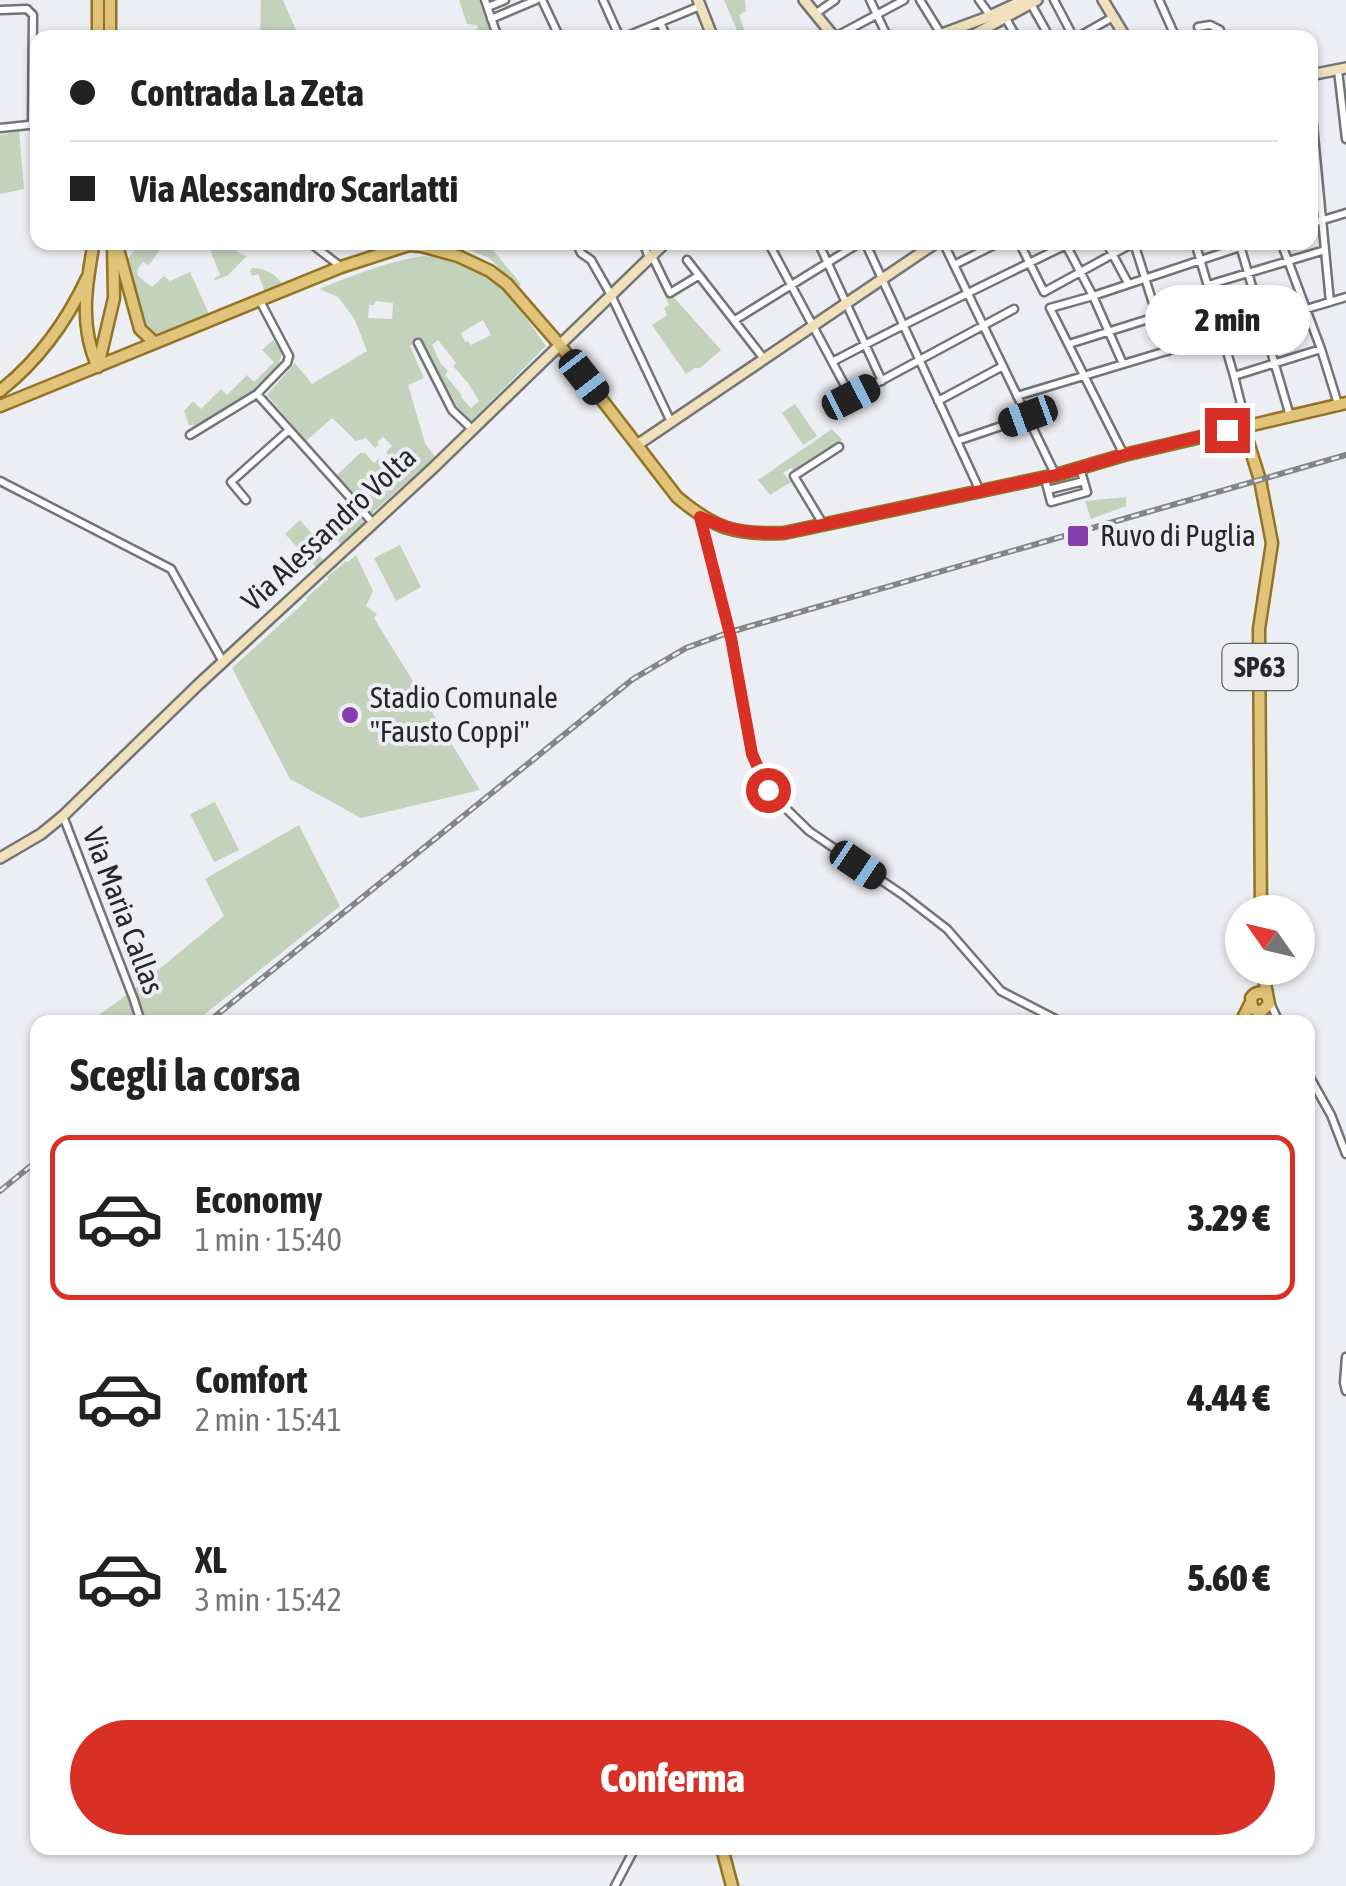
<!DOCTYPE html>
<html lang="it">
<head>
<meta charset="utf-8">
<style>
	:root { --surface:#fff; --page:#f2f2f2; --text:#222; --muted:#767676; --line:#e0e0e0; --accent:#d93025 }
	body { margin:0; font-family:"Asap Condensed",sans-serif; background:var(--page); color:var(--text); height:100vh; display:flex; flex-direction:column; font-size:38px; white-space:nowrap }
	* { box-sizing:border-box; margin:0 }
	p { font-size:32px; color:var(--muted) }
	.icon { flex:none; width:55px; height:55px; fill:none; stroke:currentColor; stroke-width:2; stroke-linecap:round; stroke-linejoin:round }
	.map { position:relative; flex:1; overflow:hidden }
	.side { position:absolute; left:30px; top:1015px; width:1285px; height:840px; display:flex; flex-direction:column; background:var(--surface); border-radius:20px; box-shadow:0 2px 8px #0004 }
	.side>* { flex:none }
	.top-card { position:absolute; left:30px; top:30px; width:1288px; height:220px; border-radius:20px; box-shadow:0 2px 8px #0004; display:grid; align-content:center; height:220px; padding:0 40px; background:var(--surface) }
	.needle { width:65px; rotate:304deg }
	.tools { position:absolute; left:1225px; top:895px; display:grid; gap:20px }
	.tools a { display:grid; place-items:center; width:90px; height:90px; border-radius:50%; background:var(--surface); box-shadow:0 2px 8px #0004; font-size:50px }
	.end { position:absolute; width:45px; height:45px; margin:-22px; border:12px solid #d93025; background:#fff; box-shadow:0 0 0 5px #fff }
	.from { border-radius:50% }
	.bubble { position:absolute; height:70px; border-radius:35px; background:var(--surface); box-shadow:0 2px 8px #0004; font-size:32px; font-weight:800; line-height:70px; text-align:center }
	.car { position:absolute; width:30px; height:60px; margin:-30px -15px; border-radius:12px; box-shadow:0 0 8px 2px #0007; background:linear-gradient(#222 24%,#8ab4d8 0 40%,#222 0 76%,#8ab4d8 0 86%,#222 0) }
	.top-card b { display:flex; align-items:center; gap:35px; height:95px; font-size:38px }
	.top-card b+b { border-top:2px solid var(--line) }
	.top-card i { width:25px; height:25px; background:var(--text) }
	ul { padding:0; list-style:none }
	li { display:flex; align-items:center; gap:30px; height:165px; margin:0 20px 15px; padding:0 20px; border:5px solid transparent; border-radius:20px }
	li div { flex:1 }
	li b { display:block; font-size:38px }
	li em { font-style:normal; font-weight:800 }
	li.selected { border-color:var(--accent) }
	li>.icon { width:90px; height:90px; stroke-width:1.5 }
	h2 { padding:0 40px; font-size:45px; line-height:120px }
	.cta { display:flex; gap:20px; margin-top:auto; padding:20px 40px }
	.cta a { flex:1; height:115px; border-radius:60px; background:var(--accent); color:#fff; font-size:40px; font-weight:800; line-height:115px; text-align:center }
	.map>svg:first-child { display:block }
	.green { fill:#c3d2bb; fill-rule:evenodd }
	.lines { fill:none; stroke-linecap:round; stroke-linejoin:round }
	.street-casing { stroke:#737478; stroke-width:11 }
	.secondary-casing { stroke:#737478; stroke-width:14 }
	.primary-casing { stroke:#937324; stroke-width:15 }
	.street { stroke:#fff; stroke-width:6 }
	.secondary { stroke:#f0e1bc; stroke-width:9 }
	.primary { stroke:#e1c47a; stroke-width:10 }
	.rail-casing { stroke:#848588; stroke-width:6 }
	.rail { stroke:#edeef3; stroke-width:2.5; stroke-dasharray:8; stroke-linecap:butt }
	.route { stroke:#d93025; stroke-width:12 }
	.poi-dot { fill:#883daf; stroke:#edeef3; stroke-width:4 }
	.labels { text-anchor:middle; stroke-width:8; stroke-linejoin:round; paint-order:stroke }
	.shield { fill:#edeef3; stroke:#626366; stroke-width:2.5 }
	.shield-label { font-size:28px; font-weight:bold; fill:#272729 }
	.street-label { font-size:30px; fill:#272729; stroke:#edeef3 }
	.poi-label { font-size:30px; fill:#272729; stroke:#edeef3; text-anchor:start }
</style>
</head>
<body>
<div class="map">
<svg width="1346" height="1886" viewBox="0 0 1346 1886">
	<rect width="100%" height="100%" fill="#edeef3"/>
	<path class="green" d="M261 0H283L299 37H260Z
		M459 0H479L492 37H476L474 30 478 29 477 25 467 24Z
		M724 0H745L746 11 739 15 747 37H740Z
		M19 131 24 189 0 194V135Z
		M139 243H159L155 248 159 251 149 265 143 262 137 270 138 276 152 287 164 276 170 281 190 272 209 314 161 334H152L146 330 128 259Z
		M217 243C229 242 236 253 247 256L227 276 215 280 214 278 220 275 211 252Z
		M457 243H487L521 284 518 287 489 258 458 245Z
		M425 256C435 258 446 259 456 261 498 272 522 313 546 346L471 421 457 407 421 339 410 346 424 378 408 385 425 443 435 457 371 514 337 475 360 453H365L374 463 380 458 383 460 388 455 386 452 392 446 383 437 377 442 379 445 375 448 366 438 356 441 332 418 306 441 267 395 295 363 312 384 367 351 355 320 338 297 319 289C354 275 387 261 425 256ZM375 301 393 303 392 319 368 318 369 305H374ZM483 320 491 335 471 345 468 341 465 342 461 333ZM438 340 456 363 453 366 468 383 479 401 471 408 461 397 462 395 445 375 448 371 441 364 432 345Z
		M252 268C265 268 277 274 283 286L266 295 258 274 252 276 250 271Z
		M670 293 721 350 700 368H695L686 374 652 325 667 315 664 308 669 305 665 297Z
		M273 340 282 352C277 390 224 408 195 426L189 425 184 411 193 401 201 409 221 389 227 395 247 375 254 382 274 362 262 350Z
		M795 404 817 436 803 445 782 413Z
		M832 429 842 440 795 471 791 468 783 473 791 482 770 495 758 480Z
		M1126 497V506L1091 519 1085 501Z
		M348 503 351 507 334 528 341 535 359 516 364 523 341 544 324 527Z
		M300 520 315 537 309 544 323 560 316 567 285 534Z
		M400 545 421 587 396 601 374 558Z
		M356 555 373 591 366 606 377 614 374 618 480 790 361 818 290 779 232 668 307 600 306 598 325 581 328 580 327 577 346 561 348 562Z
		M215 802 239 850 214 862 190 814Z
		M299 825 340 906 195 1022H89L136 988 224 916 205 879Z"/>
	<g class="lines">
		<defs>
			<path id="street" d="M485 0 498 38
				M542 0 560 38
				M603 0 620 38
				M870 0 888 38
				M920 0 941 34
				M979 0 990 15
				M1054 0 1074 38
				M1159 0 1176 38
				M1031 4 1050 38
				M488 7 505 0
				M0 10 27 9 33 15 32 124
				M815 14 835 0
				M1005 17 1017 38
				M491 19 536 0
				M660 22 667 38
				M1198 27 1210 25 1220 30 1222 38
				M835 37 904 0
				M622 38 700 6
				M1076 38 1113 17
				M1338 70 1346 139
				M1310 94 1330 302
				M0 128 38 124
				M1310 204 1317 222
				M1310 224 1346 213
				M309 242 340 266
				M576 242 581 253 591 260 611 295 671 422
				M643 242 649 258
				M768 242 851 397 1014 309
				M818 242 882 381
				M865 242 980 491
				M943 242 1055 474
				M1019 242 1044 292 1135 242
				M1106 242 1128 283
				M1195 242 1234 376 1244 416 1243 426
				M1239 242 1290 416
				M1281 242 1321 349 1338 404
				M1065 243 1093 296 1123 364
				M1134 243 1168 351
				M652 256 670 293 698 276
				M687 260 764 359
				M954 265 1000 242
				M1208 285 1325 250
				M735 320 861 242
				M418 343 452 410 472 429
				M1069 344 1187 307
				M832 362C911 320 991 282 1072 242
				M1234 376 1321 349
				M257 394 373 523
				M1017 396 1346 297
				M938 401 1003 366
				M190 435 257 394 287 363 289 356 260 301
				M957 441 1028 417
				M1124 455 1050 308 1093 296 1255 242
				M1045 479 1051 502 1087 492 1080 468
				M0 481 171 569 223 662
				M1048 490 1084 481
				M246 500 231 482 289 430
				M700 517 731 638 752 754 767 790 809 831 903 895 947 929 1001 991 1061 1022
				M823 524 794 476 839 447
				M63 816 134 1000 140 1019 139 1022
				M1269 1001 1279 1022
				M1308 1074 1331 1115 1346 1154
				M1346 1357 1344 1383 1346 1391
				M615 1886 635 1848"/>
			<path id="secondary" d="M698 0 713 38
				M804 0 835 38
				M1103 0 1126 38
				M931 38 985 18 1024 0
				M968 38 1037 0
				M1310 75 1346 68
				M637 445 937 242
				M0 858 41 834 63 816 199 684 433 468 666 242"/>
			<path id="primary" d="M98 38V0
				M110 38V0
				M94 242C86 285 79 327 98 367
				M118 249 140 329 155 343
				M98 366 114 298 113 242
				M0 391C39 360 66 323 87 278
				M0 406 341 267 409 245 421 246 458 256 490 271 507 284 559 344 677 497C715 529 735 535 784 533L1056 475 1124 455 1346 403
				M1243 426 1260 480 1272 543 1259 629 1261 912
				M1262 968 1269 1004 1262 1011H1256L1252 1007 1251 998C1255 992 1261 991 1267 995
				M1241 1022 1250 1004
				M722 1848 732 1886"/>
		</defs>
		<use href="#street" class="street-casing"/>
		<use href="#secondary" class="secondary-casing"/>
		<use href="#primary" class="primary-casing"/>
		<use href="#street" class="street"/>
		<use href="#secondary" class="secondary"/>
		<use href="#primary" class="primary"/>
		<defs>
			<path id="rail" d="M208 1022 633 679 686 648 730 632 1346 455
				M0 1191 38 1160"/>
		</defs>
		<use href="#rail" class="rail-casing"/>
		<use href="#rail" class="rail"/>
	</g>
	<g class="lines">
		<path class="route" d="M768 790 752 754 731 638 700 517C732 531 750 534 784 533L1056 475 1124 455 1227 430"/>
	</g>
	<g class="poi-dot">
		<rect x="1066" y="524" width="24" height="24" rx="5"/>
		<circle cx="350" cy="715" r="10"/>
	</g>
	<g class="labels">
		<rect class="shield" x="1222.5" y="644" width="75" height="46" rx="8"/>
		<g class="shield-label">
			<text x="1260" y="677">SP63</text>
		</g>
		<g class="street-label">
			<text transform="translate(329 529) rotate(-43)" y="10">Via Alessandro Volta</text>
			<text transform="translate(123 911) rotate(69)" y="10">Via Maria Callas</text>
		</g>
		<g class="poi-label">
			<text x="1100" y="546">Ruvo di Puglia</text>
			<text x="370" y="708">Stadio Comunale<tspan x="370" dy="34">"Fausto Coppi"</tspan></text>
		</g>
	</g>
</svg>
<div class="tools">
<a><svg class="needle" viewBox="-14 -14 28 28"><path d="M0-13l5 13h-10z" fill="#e53935"/><path d="M0 13l5-13h-10z" fill="#767676"/></svg></a>
</div>
<i class="end from" style="left:768px;top:790px"></i>
<i class="end" style="left:1227px;top:430px"></i>
<div class="bubble" style="left:1145px;top:285px;width:165px">2 min</div>
<i class="car" style="left:584px;top:377px;rotate:142deg"></i>
<i class="car" style="left:851px;top:397px;rotate:63deg"></i>
<i class="car" style="left:1028px;top:416px;rotate:250deg"></i>
<i class="car" style="left:858px;top:865px;rotate:124deg"></i>
<div class="top-card">
<b><i class="from"></i>Contrada La Zeta</b>
<b><i></i>Via Alessandro Scarlatti</b>
</div>
<section class="side">
<h2>Scegli la corsa</h2>
<ul>
<li class="selected"><svg class="icon" aria-label="car" viewBox="0 0 24 24"><path d="M5 17H2v-5l4-1 3-4h7l3 4 3 1v5h-3M9 17h6M6 11h13"/><circle cx="7" cy="17" r="2"/><circle cx="17" cy="17" r="2"/></svg><div><b>Economy</b><p>1 min · 15:40</p></div><em>3.29 €</em></li>
<li><svg class="icon" aria-label="car" viewBox="0 0 24 24"><path d="M5 17H2v-5l4-1 3-4h7l3 4 3 1v5h-3M9 17h6M6 11h13"/><circle cx="7" cy="17" r="2"/><circle cx="17" cy="17" r="2"/></svg><div><b>Comfort</b><p>2 min · 15:41</p></div><em>4.44 €</em></li>
<li><svg class="icon" aria-label="car" viewBox="0 0 24 24"><path d="M5 17H2v-5l4-1 3-4h7l3 4 3 1v5h-3M9 17h6M6 11h13"/><circle cx="7" cy="17" r="2"/><circle cx="17" cy="17" r="2"/></svg><div><b>XL</b><p>3 min · 15:42</p></div><em>5.60 €</em></li>
</ul>
<div class="cta"><a>Conferma</a></div>
</section>
</div>
</body>
</html>
